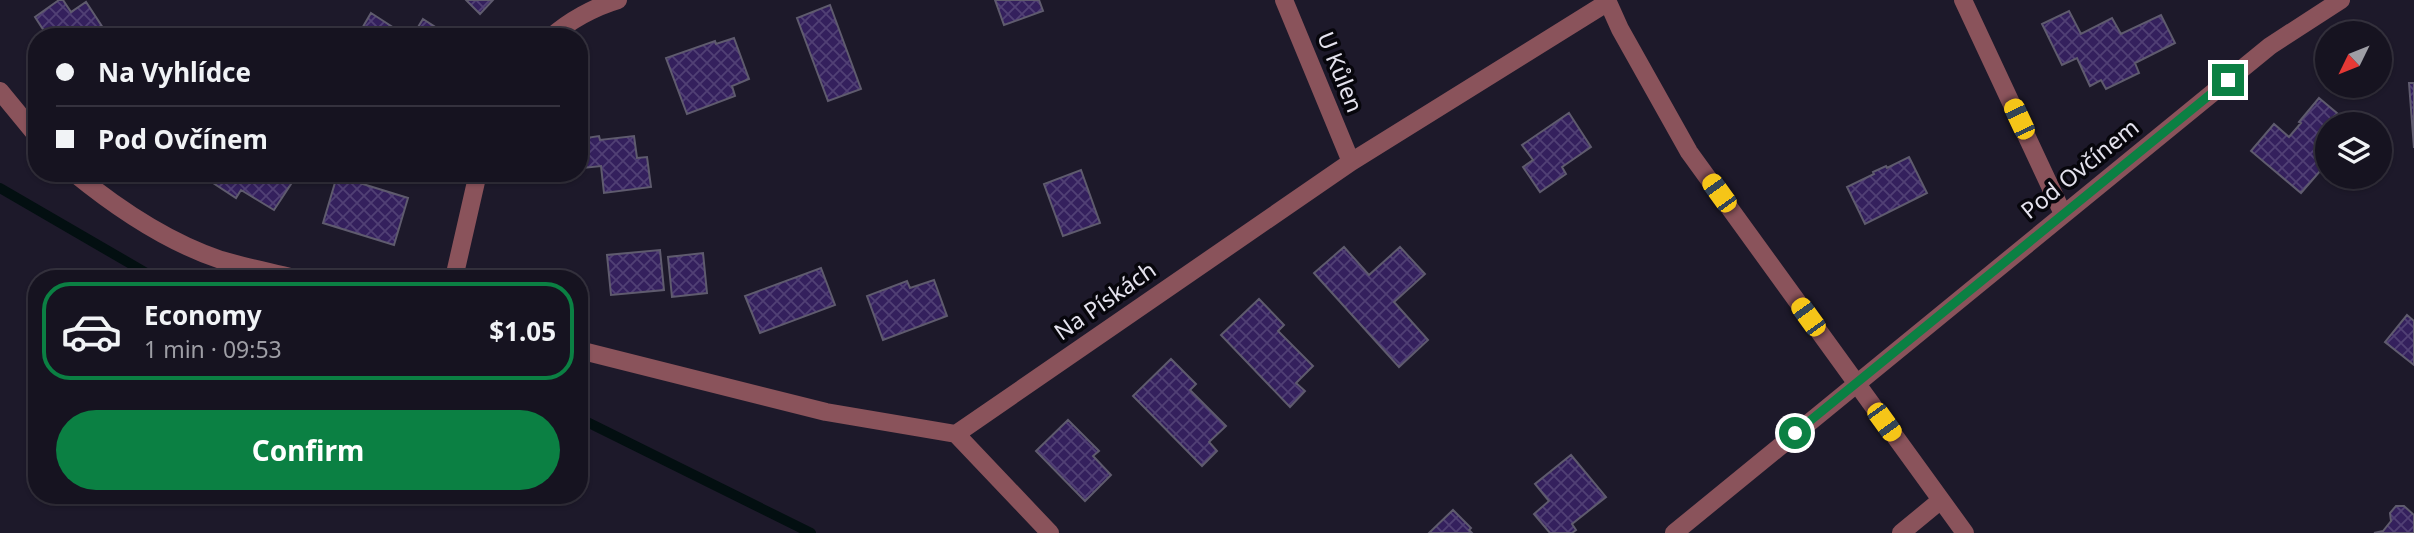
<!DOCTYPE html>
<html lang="en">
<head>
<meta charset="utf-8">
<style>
	:root { --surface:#161320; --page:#1f1c29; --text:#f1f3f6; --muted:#9e9ea5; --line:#35323e; --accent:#0b8043 }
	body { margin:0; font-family:"Noto Sans",sans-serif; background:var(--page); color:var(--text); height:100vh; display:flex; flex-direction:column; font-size:26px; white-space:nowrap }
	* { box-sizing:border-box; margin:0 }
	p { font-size:23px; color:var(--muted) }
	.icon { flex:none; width:38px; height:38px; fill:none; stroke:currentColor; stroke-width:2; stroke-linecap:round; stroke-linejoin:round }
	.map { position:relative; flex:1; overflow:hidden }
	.side { position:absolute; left:28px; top:270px; width:560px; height:234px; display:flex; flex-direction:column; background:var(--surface); border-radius:28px; box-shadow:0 2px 5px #0004,0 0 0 2px var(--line) }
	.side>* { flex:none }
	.guide { position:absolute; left:28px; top:28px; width:560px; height:154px; border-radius:28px; box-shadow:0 2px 5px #0004,0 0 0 2px var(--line); display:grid; align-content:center; height:154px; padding:0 28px; background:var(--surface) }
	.needle { width:46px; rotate:227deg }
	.tools { position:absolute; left:2315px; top:21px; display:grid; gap:14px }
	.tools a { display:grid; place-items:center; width:77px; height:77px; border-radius:50%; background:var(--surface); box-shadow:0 2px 5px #0004,0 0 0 2px var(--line); font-size:35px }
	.end { position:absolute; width:32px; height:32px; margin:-16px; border:9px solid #0b8043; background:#fff; box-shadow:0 0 0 4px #fff }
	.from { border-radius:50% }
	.car { position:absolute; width:21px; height:42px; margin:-21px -10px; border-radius:9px; box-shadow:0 0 5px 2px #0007; background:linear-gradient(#f5c518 24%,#345 0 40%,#f5c518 0 76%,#345 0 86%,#f5c518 0) }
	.guide b { display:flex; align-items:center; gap:24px; height:66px; font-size:26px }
	.guide b+b { border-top:2px solid var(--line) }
	.guide i { width:18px; height:18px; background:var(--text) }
	ul { padding:12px 0 0; list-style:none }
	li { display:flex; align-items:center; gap:21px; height:98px; margin:0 14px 10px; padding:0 14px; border:4px solid transparent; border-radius:28px }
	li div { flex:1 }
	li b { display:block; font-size:26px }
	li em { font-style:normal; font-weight:700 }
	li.active { border-color:var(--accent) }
	li>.icon { width:63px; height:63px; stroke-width:1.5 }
	.button { display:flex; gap:14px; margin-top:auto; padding:14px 28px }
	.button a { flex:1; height:80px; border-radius:42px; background:var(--accent); color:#fff; font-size:28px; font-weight:700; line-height:80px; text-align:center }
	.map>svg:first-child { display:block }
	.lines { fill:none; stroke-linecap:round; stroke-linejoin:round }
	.stream { stroke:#030f11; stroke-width:10 }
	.building { fill:url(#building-cross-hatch); stroke:#5f5b6e; stroke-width:2 }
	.minor { stroke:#8a535b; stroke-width:18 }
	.route { stroke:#0b8043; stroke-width:9 }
	.labels { text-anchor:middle; stroke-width:7; stroke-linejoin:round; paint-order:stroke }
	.street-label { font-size:23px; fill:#e4e2ed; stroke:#07060c }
</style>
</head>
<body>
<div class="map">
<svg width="2414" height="533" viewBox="0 0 2414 533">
	<defs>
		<pattern id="building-cross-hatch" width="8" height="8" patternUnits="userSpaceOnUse" patternTransform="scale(1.75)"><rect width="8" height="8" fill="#34205d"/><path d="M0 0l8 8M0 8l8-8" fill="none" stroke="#514075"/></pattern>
	</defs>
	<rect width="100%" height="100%" fill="#1d192a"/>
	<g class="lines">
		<path class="stream" d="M0 188 155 278
			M579 418 811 533"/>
	</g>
	<path class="building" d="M59 0H63L71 12 86 2 109 37H48L35 17Z
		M466 0H493L480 14Z
		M995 0H1039L1043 11 1004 25Z
		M830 5 861 89 828 101 797 18Z
		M2069 11 2081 34 2112 18 2121 34 2161 15 2175 43 2135 63 2139 73 2106 89 2101 80 2090 86 2077 58 2062 65 2042 24Z
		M371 13 408 37H357Z
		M423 19 451 37H412Z
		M734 38 749 79 732 86 735 96 687 114 666 58 715 41 716 44Z
		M2409 83H2414V148Z
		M2319 98 2350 124H2328V162L2301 193 2251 151 2274 124 2289 137 2301 123 2299 122Z
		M1569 113 1591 147 1562 167 1566 174 1540 192 1523 167 1533 160 1522 145Z
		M599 136 600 140 634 136 637 158 647 157 651 187 604 193 601 166 583 168 579 143V139Z
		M1909 157 1927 193 1865 224 1847 187 1874 174 1873 172 1886 166 1887 168Z
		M1081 170 1100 223 1063 236 1044 184Z
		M211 173H280L293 181 274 210 241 190 236 198 207 179Z
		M337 176 408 198 394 245 323 223Z
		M1344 247 1369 275 1400 247 1425 274 1394 302 1428 340 1399 367 1314 273Z
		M660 250 664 290 611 295 607 255Z
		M703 253 707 293 672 297 668 257Z
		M821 268 835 305 760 333 745 296Z
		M934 280 947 316 883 340 867 296 907 281 910 288Z
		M1259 299 1284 325 1278 331 1313 366 1296 383 1305 391 1290 407 1221 335Z
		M2407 315 2414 321V365L2385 342Z
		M1171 359 1196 384 1190 390 1226 426 1209 442 1217 451 1202 466 1133 396Z
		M1068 420 1099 451 1093 456 1111 475 1085 501 1036 451Z
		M1571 455 1606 497 1572 524 1576 530 1572 533H1550L1534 514 1549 501 1535 484Z
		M2396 506H2404L2414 515V533H2374L2383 531 2391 521 2390 513Z
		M1453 510 1471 528 1469 530 1472 533H1429Z"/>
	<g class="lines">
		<path class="minor" d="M1284 0 1351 162
			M1607 0 1620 29 1689 152 1965 533
			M1963 0 2063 214
			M551 37C569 21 594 7 618 0
			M0 91 37 136
			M74 173C118 209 167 242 221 260 245 267 270 272 294 278
			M454 278 478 173
			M579 350 826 412 956 434 1351 162 1608 2
			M956 434 1050 533
			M1674 533 2270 46 2341 0
			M1901 533 1941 500"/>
	</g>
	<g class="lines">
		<path class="route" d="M1795 433 2228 80"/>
	</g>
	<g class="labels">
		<g class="street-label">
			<text transform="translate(1340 72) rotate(68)" y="8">U Kůlen</text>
			<text transform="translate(2080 169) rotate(-39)" y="8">Pod Ovčínem</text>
			<text transform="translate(1105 301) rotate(-35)" y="8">Na Pískách</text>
		</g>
	</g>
</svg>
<div class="tools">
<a><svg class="needle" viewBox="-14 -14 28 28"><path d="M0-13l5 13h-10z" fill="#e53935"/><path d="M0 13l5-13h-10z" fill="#9e9ea5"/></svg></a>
<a><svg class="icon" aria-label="layers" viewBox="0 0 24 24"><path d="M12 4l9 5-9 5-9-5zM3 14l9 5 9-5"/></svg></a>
</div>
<i class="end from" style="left:1795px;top:433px"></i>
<i class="end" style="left:2228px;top:80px"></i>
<i class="car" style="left:2019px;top:119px;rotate:335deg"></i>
<i class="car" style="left:1719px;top:193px;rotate:324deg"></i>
<i class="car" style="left:1808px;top:317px;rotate:324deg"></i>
<i class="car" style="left:1884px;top:422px;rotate:144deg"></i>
<div class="guide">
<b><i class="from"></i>Na Vyhlídce</b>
<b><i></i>Pod Ovčínem</b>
</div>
<section class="side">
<ul>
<li class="active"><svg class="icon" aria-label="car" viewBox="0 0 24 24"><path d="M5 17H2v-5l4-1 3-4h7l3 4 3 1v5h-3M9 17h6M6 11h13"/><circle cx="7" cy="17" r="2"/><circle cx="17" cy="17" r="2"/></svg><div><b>Economy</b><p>1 min · 09:53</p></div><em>$1.05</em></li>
</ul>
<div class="button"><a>Confirm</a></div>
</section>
</div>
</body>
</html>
